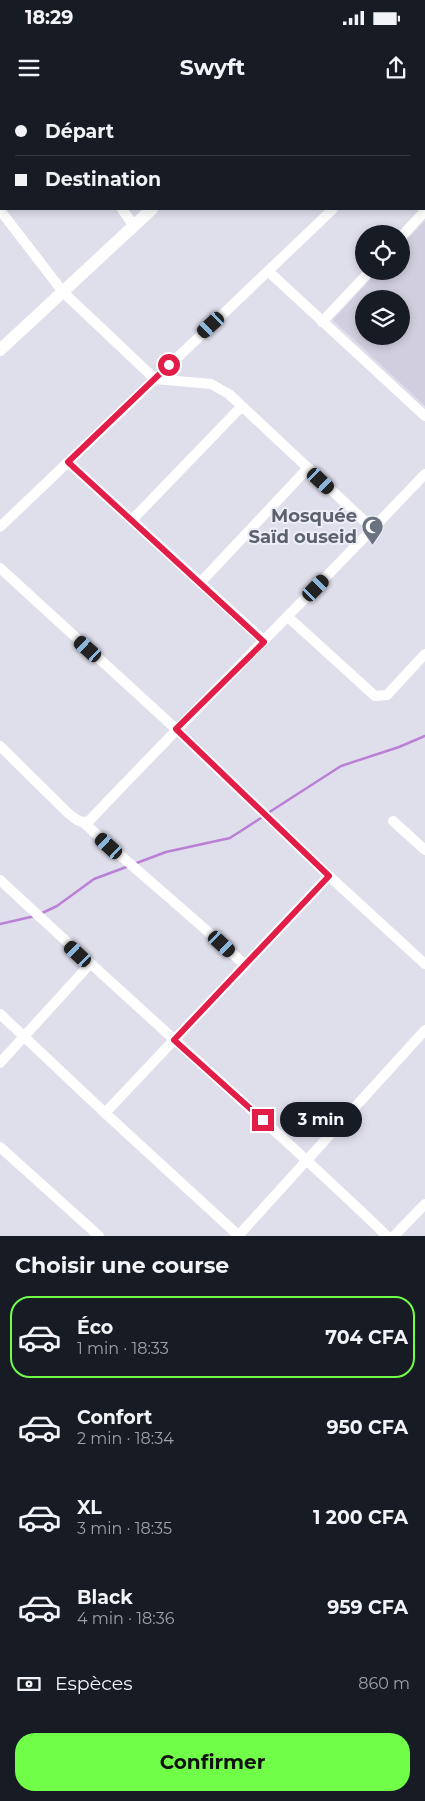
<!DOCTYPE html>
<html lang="fr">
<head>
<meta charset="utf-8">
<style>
	:root { --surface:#171b24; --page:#242831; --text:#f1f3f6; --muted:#9ea1a6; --line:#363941; --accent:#71fe49 }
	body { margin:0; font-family:Montserrat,sans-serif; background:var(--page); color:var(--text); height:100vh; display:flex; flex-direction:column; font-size:19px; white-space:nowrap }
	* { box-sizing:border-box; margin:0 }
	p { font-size:16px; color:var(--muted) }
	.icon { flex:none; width:28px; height:28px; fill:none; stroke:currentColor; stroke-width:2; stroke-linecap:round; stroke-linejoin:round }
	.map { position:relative; height:1136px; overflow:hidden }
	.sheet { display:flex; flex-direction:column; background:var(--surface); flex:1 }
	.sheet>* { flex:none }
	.top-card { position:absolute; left:0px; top:0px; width:425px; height:110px; box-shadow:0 2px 8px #0003; display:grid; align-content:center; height:110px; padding:0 15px; background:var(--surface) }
	.tools { position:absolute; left:355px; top:125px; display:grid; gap:10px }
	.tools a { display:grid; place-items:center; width:55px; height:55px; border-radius:50%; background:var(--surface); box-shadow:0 2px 8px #0003; font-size:25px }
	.end { position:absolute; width:22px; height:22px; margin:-11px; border:6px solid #e11d48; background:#fff; box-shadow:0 0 0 2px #fff }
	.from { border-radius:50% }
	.bubble { position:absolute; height:35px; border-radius:18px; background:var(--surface); box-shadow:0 2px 8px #0003; font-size:16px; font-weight:700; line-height:35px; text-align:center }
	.car { position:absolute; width:15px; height:30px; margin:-15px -8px; border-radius:6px; box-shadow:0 0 4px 1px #0007; background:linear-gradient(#222 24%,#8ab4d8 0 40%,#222 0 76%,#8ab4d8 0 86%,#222 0) }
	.top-card b { display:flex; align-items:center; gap:18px; height:48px; font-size:19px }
	.top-card b+b { border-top:1px solid var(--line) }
	.top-card i { width:12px; height:12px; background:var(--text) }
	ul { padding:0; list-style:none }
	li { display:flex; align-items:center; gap:15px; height:82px; margin:0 10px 8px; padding:0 5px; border:2px solid transparent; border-radius:20px }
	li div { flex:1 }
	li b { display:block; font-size:19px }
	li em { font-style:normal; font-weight:700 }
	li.selected { border-color:var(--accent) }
	li>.icon { width:45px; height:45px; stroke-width:1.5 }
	h2 { padding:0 15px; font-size:22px; line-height:60px }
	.pay { display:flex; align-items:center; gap:12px; height:55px; padding:0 15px; font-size:19px }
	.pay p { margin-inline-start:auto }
	.action { display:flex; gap:10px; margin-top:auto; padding:10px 15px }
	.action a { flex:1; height:58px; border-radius:20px; background:var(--accent); color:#111; font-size:20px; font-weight:700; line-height:58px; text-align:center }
	.status { display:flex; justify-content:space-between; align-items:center; height:35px; padding:0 25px; background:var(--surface); direction:ltr }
	.status svg { height:14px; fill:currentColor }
	header { display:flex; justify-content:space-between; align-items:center; height:65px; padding:0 15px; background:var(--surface); font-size:22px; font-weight:700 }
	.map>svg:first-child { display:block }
	.built { fill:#d1cfdf; fill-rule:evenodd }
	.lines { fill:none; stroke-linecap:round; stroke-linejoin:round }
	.stream { stroke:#bb80d6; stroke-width:2.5 }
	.minor { stroke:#fff; stroke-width:10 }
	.tertiary { stroke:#fff; stroke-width:12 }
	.route { stroke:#e11d48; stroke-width:6 }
	.labels { text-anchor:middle; stroke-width:4; stroke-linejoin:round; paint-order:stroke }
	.worship-label { font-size:18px; font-weight:bold; fill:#5b616d; stroke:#eeeef7; text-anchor:end }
</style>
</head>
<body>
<div class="status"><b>18:29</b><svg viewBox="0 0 49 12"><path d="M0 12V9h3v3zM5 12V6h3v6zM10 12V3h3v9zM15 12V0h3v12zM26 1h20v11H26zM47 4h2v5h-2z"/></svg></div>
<header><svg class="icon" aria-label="menu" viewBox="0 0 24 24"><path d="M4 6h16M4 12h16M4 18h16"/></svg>Swyft<svg class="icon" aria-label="share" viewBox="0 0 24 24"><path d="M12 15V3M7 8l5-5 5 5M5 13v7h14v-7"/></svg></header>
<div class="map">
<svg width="425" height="1136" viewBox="0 0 425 1136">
	<rect width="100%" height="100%" fill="#dfdeeb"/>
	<path class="built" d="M425 121V306L333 220 378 171H401V146ZM364 199H401V236H364Z"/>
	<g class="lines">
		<path class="stream" d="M268 713 341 666 399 647 425 636
			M134 764 166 752 230 738 264 716
			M40 814 57 806 94 779 129 766
			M0 824 35 816"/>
		<path class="minor" d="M47 0 48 1
			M172 0 173 1
			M424 22 425 21
			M122 109 134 126
			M0 110 63 192 155 279 211 284 229 294 373 429
			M401 137 425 111
			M268 171 425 316
			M322 222 370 171
			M68 362 264 541
			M132 420 242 306
			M0 427 333 109
			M0 468 176 629 329 776 425 864
			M200 483 308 368
			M288 517 375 596 387 595 425 554
			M0 646 68 713C75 719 80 724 89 721 200 604 314 491 425 374
			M393 721 425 750
			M84 723C137 771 192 816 245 865
			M0 780C128 900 261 1015 387 1136
			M0 914 105 1013 239 1136
			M0 963 90 864
			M105 1013 329 776
			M0 1047 99 1136
			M238 1136 425 930
			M394 1136 425 1104"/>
		<path class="tertiary" d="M265 1 267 0
			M0 250 152 109"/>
	</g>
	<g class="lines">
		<path class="route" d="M169 265 68 362 264 542 176 629 329 776 174 940 263 1020"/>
	</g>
	<defs>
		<symbol id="mosque-pin" viewBox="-11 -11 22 30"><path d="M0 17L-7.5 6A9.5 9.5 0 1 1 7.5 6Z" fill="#6b7280" stroke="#eeeef7"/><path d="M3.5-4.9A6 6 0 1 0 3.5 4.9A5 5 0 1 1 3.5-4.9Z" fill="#fff"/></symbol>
	</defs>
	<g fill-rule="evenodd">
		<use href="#mosque-pin" x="360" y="414" width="25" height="34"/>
	</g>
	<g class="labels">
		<g class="worship-label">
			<text x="357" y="422">Mosquée<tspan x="357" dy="21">Saïd ouseid</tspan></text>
		</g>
	</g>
</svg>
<div class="tools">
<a><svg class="icon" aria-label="locate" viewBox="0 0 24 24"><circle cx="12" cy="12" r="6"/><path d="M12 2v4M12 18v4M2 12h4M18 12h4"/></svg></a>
<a><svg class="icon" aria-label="layers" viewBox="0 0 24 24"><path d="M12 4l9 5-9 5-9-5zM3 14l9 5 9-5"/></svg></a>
</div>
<i class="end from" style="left:169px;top:265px"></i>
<i class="end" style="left:263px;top:1020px"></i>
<div class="bubble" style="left:280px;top:1002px;width:82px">3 min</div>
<i class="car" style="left:211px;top:225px;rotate:227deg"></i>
<i class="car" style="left:321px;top:381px;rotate:133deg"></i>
<i class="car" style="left:316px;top:488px;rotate:44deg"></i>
<i class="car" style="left:88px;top:549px;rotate:312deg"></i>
<i class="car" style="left:109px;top:746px;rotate:312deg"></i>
<i class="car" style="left:222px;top:844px;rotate:133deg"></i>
<i class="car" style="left:78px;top:854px;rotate:313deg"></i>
<div class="top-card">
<b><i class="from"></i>Départ</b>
<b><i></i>Destination</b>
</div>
</div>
<section class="sheet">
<h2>Choisir une course</h2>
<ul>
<li class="selected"><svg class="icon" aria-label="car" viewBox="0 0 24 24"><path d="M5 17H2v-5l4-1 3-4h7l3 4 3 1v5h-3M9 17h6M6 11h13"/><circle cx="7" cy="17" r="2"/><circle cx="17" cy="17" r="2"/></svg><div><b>Éco</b><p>1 min · 18:33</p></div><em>704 CFA</em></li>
<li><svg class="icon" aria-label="car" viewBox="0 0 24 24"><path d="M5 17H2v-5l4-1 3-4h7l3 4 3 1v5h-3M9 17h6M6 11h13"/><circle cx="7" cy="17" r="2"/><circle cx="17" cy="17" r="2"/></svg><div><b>Confort</b><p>2 min · 18:34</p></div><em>950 CFA</em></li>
<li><svg class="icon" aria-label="car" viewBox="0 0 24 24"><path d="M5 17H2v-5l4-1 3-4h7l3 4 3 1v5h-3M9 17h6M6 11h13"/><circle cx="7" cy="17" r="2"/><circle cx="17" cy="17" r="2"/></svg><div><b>XL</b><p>3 min · 18:35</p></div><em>1 200 CFA</em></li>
<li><svg class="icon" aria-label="car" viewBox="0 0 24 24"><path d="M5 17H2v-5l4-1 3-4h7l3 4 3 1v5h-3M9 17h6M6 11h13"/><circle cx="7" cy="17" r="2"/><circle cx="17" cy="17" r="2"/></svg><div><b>Black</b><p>4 min · 18:36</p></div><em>959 CFA</em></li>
</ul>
<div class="pay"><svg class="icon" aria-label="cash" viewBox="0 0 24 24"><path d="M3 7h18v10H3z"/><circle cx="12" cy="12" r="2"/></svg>Espèces<p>860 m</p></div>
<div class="action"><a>Confirmer</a></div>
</section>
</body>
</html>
